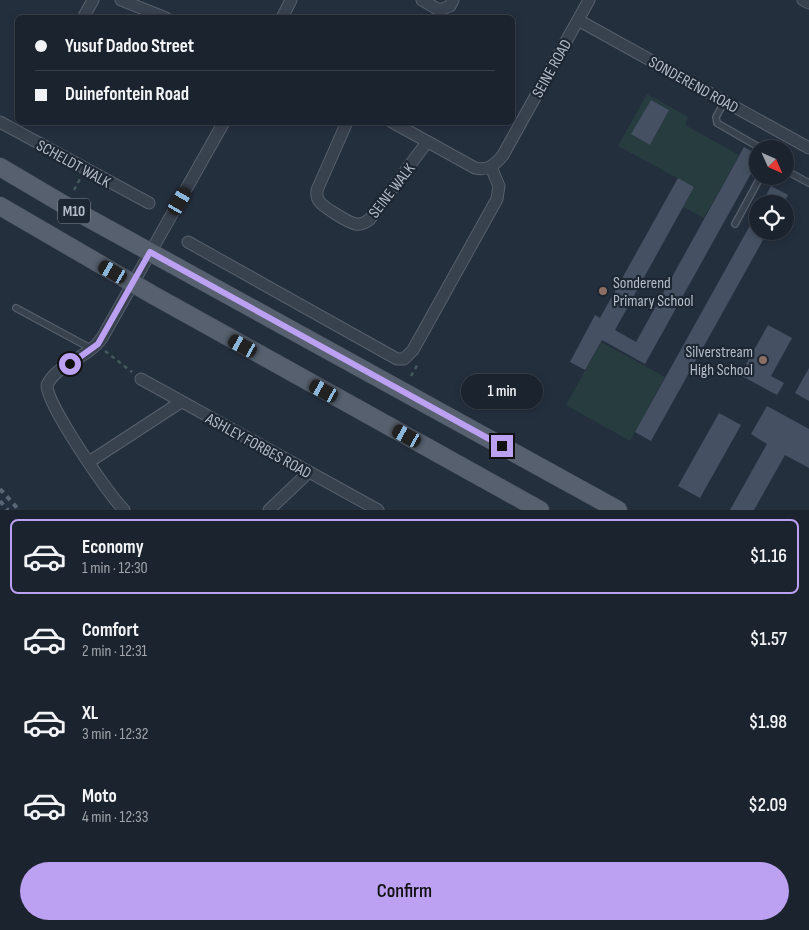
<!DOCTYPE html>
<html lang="en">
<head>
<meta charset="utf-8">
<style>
	:root { --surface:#1b232e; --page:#242b36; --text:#f1f3f6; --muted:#a0a4aa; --line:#39404a; --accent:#bca0f2 }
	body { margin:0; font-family:"Sofia Sans Condensed",sans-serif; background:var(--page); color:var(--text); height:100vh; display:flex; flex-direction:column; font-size:19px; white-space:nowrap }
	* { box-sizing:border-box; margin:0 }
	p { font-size:16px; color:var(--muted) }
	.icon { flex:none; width:28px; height:28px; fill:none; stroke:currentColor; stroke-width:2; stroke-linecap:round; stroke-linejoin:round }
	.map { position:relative; height:510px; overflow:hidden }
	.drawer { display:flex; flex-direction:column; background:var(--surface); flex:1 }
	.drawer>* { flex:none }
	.hud { position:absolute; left:15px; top:15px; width:500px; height:110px; border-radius:8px; box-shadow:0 2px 8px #0003,0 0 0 1px var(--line); display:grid; align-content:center; height:110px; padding:0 20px; background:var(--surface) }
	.needle { width:32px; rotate:135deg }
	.buttons { position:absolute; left:749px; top:140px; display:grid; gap:10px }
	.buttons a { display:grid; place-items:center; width:45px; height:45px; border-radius:50%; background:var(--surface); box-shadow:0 2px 8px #0003,0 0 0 1px var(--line); font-size:25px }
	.end { position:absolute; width:22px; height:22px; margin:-11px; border:6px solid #bca0f2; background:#111; box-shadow:0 0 0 2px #111 }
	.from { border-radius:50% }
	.bubble { position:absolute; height:35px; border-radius:18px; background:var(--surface); box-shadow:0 2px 8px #0003,0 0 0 1px var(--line); font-size:16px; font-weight:600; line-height:35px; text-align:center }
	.car { position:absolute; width:15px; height:30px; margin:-15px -8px; border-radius:6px; box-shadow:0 0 4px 1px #0007; background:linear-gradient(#222 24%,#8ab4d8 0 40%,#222 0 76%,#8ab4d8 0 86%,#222 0) }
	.hud b { display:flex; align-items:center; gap:18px; height:48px; font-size:19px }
	.hud b+b { border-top:1px solid var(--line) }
	.hud i { width:12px; height:12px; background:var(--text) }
	ul { padding:9px 0 0; list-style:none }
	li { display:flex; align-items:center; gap:15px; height:75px; margin:0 10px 8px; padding:0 10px; border:2px solid transparent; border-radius:8px }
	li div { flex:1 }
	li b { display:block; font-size:19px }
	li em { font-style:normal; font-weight:600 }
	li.active { border-color:var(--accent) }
	li>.icon { width:45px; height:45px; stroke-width:1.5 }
	.primary-button { display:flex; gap:10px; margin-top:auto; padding:10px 20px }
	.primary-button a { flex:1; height:58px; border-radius:30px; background:var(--accent); color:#111; font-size:20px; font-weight:600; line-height:58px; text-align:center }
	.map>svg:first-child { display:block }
	.green { fill:#263c3f; fill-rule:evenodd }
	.building { fill:#455162 }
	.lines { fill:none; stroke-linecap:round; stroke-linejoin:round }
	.lane-casing { stroke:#565f6c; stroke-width:8 }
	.street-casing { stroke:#565f6c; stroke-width:13 }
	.primary-casing { stroke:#414a57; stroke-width:19 }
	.path { stroke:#44595c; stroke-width:2.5; stroke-dasharray:4 4; stroke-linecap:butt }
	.lane { stroke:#38414e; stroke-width:5.5 }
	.street { stroke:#38414e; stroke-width:11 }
	.primary { stroke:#56606e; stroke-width:18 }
	.rail { stroke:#5a6575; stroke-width:4; stroke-dasharray:5 5; stroke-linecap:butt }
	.route { stroke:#bca0f2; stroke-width:6 }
	.education-dot { fill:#8d6e63; stroke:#1d2633; stroke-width:2 }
	.labels { text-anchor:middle; stroke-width:4.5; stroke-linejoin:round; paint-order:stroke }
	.shield { fill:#1d2633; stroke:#878f9c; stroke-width:1 }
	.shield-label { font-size:15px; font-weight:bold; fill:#b4bcc9 }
	.street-label { font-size:16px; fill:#b4bcc9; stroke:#1d2633 }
	.poi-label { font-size:16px; fill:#b4bcc9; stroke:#1d2633; text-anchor:start }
</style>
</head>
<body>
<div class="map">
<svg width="809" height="510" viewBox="0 0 809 510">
	<rect width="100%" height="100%" fill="#242f3e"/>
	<path class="green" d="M647 94 688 117 685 125 739 155 704 218 683 207 694 187 618 146ZM651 100 669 110 650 145 632 134Z
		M601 342 665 377 630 441 566 405Z"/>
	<path class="building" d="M651 100 669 110 650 145 631 134Z
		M744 147 758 155V161L645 364 602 340 585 370 570 362 595 315 600 318 678 178 694 187 615 330 636 342Z
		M771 186 788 195 783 204H761Z
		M758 211V231H768L651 441 635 432Z
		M768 325 792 338 771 376 784 383 777 395 740 375Z
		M809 368V401L795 393Z
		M767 406 809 429V468L785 455 754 510H730L767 444 751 434Z
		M719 413 741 425 700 498 678 486Z"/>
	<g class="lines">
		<defs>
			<path id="lane" d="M725 101 716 117 717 123 762 149
				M785 170 809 183
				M735 224 761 176
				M16 308 92 349"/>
			<path id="street" d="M121 0 166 18
				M422 0 439 10 450 6 453 0
				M803 0 809 3
				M83 18 93 0
				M282 18 291 0
				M578 20 809 148
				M0 122 149 203
				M347 122 317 190C317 194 316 197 319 201 323 207 349 223 356 224 362 225 366 222 370 219L427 142
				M392 122 475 168C488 171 495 165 503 155L589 0
				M188 242 397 359H404L413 350 497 199 499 186 491 167
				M141 379 378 510
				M89 462 181 402
				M124 510C108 493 46 404 47 385 57 364 88 358 102 338L224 122
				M269 510 309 472"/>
			<path id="primary" d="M0 167 61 203 618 510
				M0 206 153 295 540 510"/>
		</defs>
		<use href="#lane" class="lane-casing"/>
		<use href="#street" class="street-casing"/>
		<use href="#primary" class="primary-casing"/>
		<path class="path" d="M74 190 80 179
			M105 351 132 372
			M411 376 419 362"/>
		<use href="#lane" class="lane"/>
		<use href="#street" class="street"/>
		<use href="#primary" class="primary"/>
		<path class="rail" d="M0 489 19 510
			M0 501 8 510"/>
	</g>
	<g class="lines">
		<path class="route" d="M70 364 98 344 150 252 502 446"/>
	</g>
	<g class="education-dot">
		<circle cx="603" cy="291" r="5"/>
		<circle cx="763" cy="360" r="5"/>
	</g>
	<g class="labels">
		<rect class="shield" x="58" y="198.5" width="32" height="25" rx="4"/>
		<g class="shield-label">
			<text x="74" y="216">M10</text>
		</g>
		<g class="street-label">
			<text transform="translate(551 68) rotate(-61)" y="6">SEINE ROAD</text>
			<text transform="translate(694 84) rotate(29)" y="6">SONDEREND ROAD</text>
			<text transform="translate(74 163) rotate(29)" y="6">SCHELDT WALK</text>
			<text transform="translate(391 190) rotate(-52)" y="6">SEINE WALK</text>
			<text transform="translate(259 445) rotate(29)" y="6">ASHLEY FORBES ROAD</text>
		</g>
		<g class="poi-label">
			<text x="613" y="288">Sonderend<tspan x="613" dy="18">Primary School</tspan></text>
			<text x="753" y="357" text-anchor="end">Silverstream<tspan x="753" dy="18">High School</tspan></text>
		</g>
	</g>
</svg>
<div class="buttons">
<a><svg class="needle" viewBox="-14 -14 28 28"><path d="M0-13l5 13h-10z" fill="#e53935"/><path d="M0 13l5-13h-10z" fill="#a0a4aa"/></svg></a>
<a><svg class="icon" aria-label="locate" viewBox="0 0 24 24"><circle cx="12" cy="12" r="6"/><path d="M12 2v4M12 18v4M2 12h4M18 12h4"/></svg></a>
</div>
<i class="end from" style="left:70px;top:364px"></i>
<i class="end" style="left:502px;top:446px"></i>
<div class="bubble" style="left:461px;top:374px;width:82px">1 min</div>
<i class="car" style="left:180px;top:201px;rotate:30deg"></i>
<i class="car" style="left:113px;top:272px;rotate:300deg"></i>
<i class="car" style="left:243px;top:346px;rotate:299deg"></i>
<i class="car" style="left:324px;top:391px;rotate:299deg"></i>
<i class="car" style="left:407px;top:436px;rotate:299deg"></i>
<div class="hud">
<b><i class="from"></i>Yusuf Dadoo Street</b>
<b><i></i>Duinefontein Road</b>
</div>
</div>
<section class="drawer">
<ul>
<li class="active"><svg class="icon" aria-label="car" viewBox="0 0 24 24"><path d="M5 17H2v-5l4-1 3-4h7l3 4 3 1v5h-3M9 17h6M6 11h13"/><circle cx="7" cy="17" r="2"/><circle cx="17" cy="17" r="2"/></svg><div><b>Economy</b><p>1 min · 12:30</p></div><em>$1.16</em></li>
<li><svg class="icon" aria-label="car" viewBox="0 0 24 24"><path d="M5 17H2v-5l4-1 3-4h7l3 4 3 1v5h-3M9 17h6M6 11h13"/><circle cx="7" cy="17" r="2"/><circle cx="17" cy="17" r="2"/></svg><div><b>Comfort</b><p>2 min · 12:31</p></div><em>$1.57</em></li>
<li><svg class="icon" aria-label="car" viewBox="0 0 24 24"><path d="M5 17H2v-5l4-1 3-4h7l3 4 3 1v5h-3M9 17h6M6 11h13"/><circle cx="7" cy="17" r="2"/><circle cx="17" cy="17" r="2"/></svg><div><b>XL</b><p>3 min · 12:32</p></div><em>$1.98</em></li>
<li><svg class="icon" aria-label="car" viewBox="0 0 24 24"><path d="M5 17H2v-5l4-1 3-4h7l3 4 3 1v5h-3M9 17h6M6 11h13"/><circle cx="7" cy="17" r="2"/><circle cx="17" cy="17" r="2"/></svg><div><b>Moto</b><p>4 min · 12:33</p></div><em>$2.09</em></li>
</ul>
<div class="primary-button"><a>Confirm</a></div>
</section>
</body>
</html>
